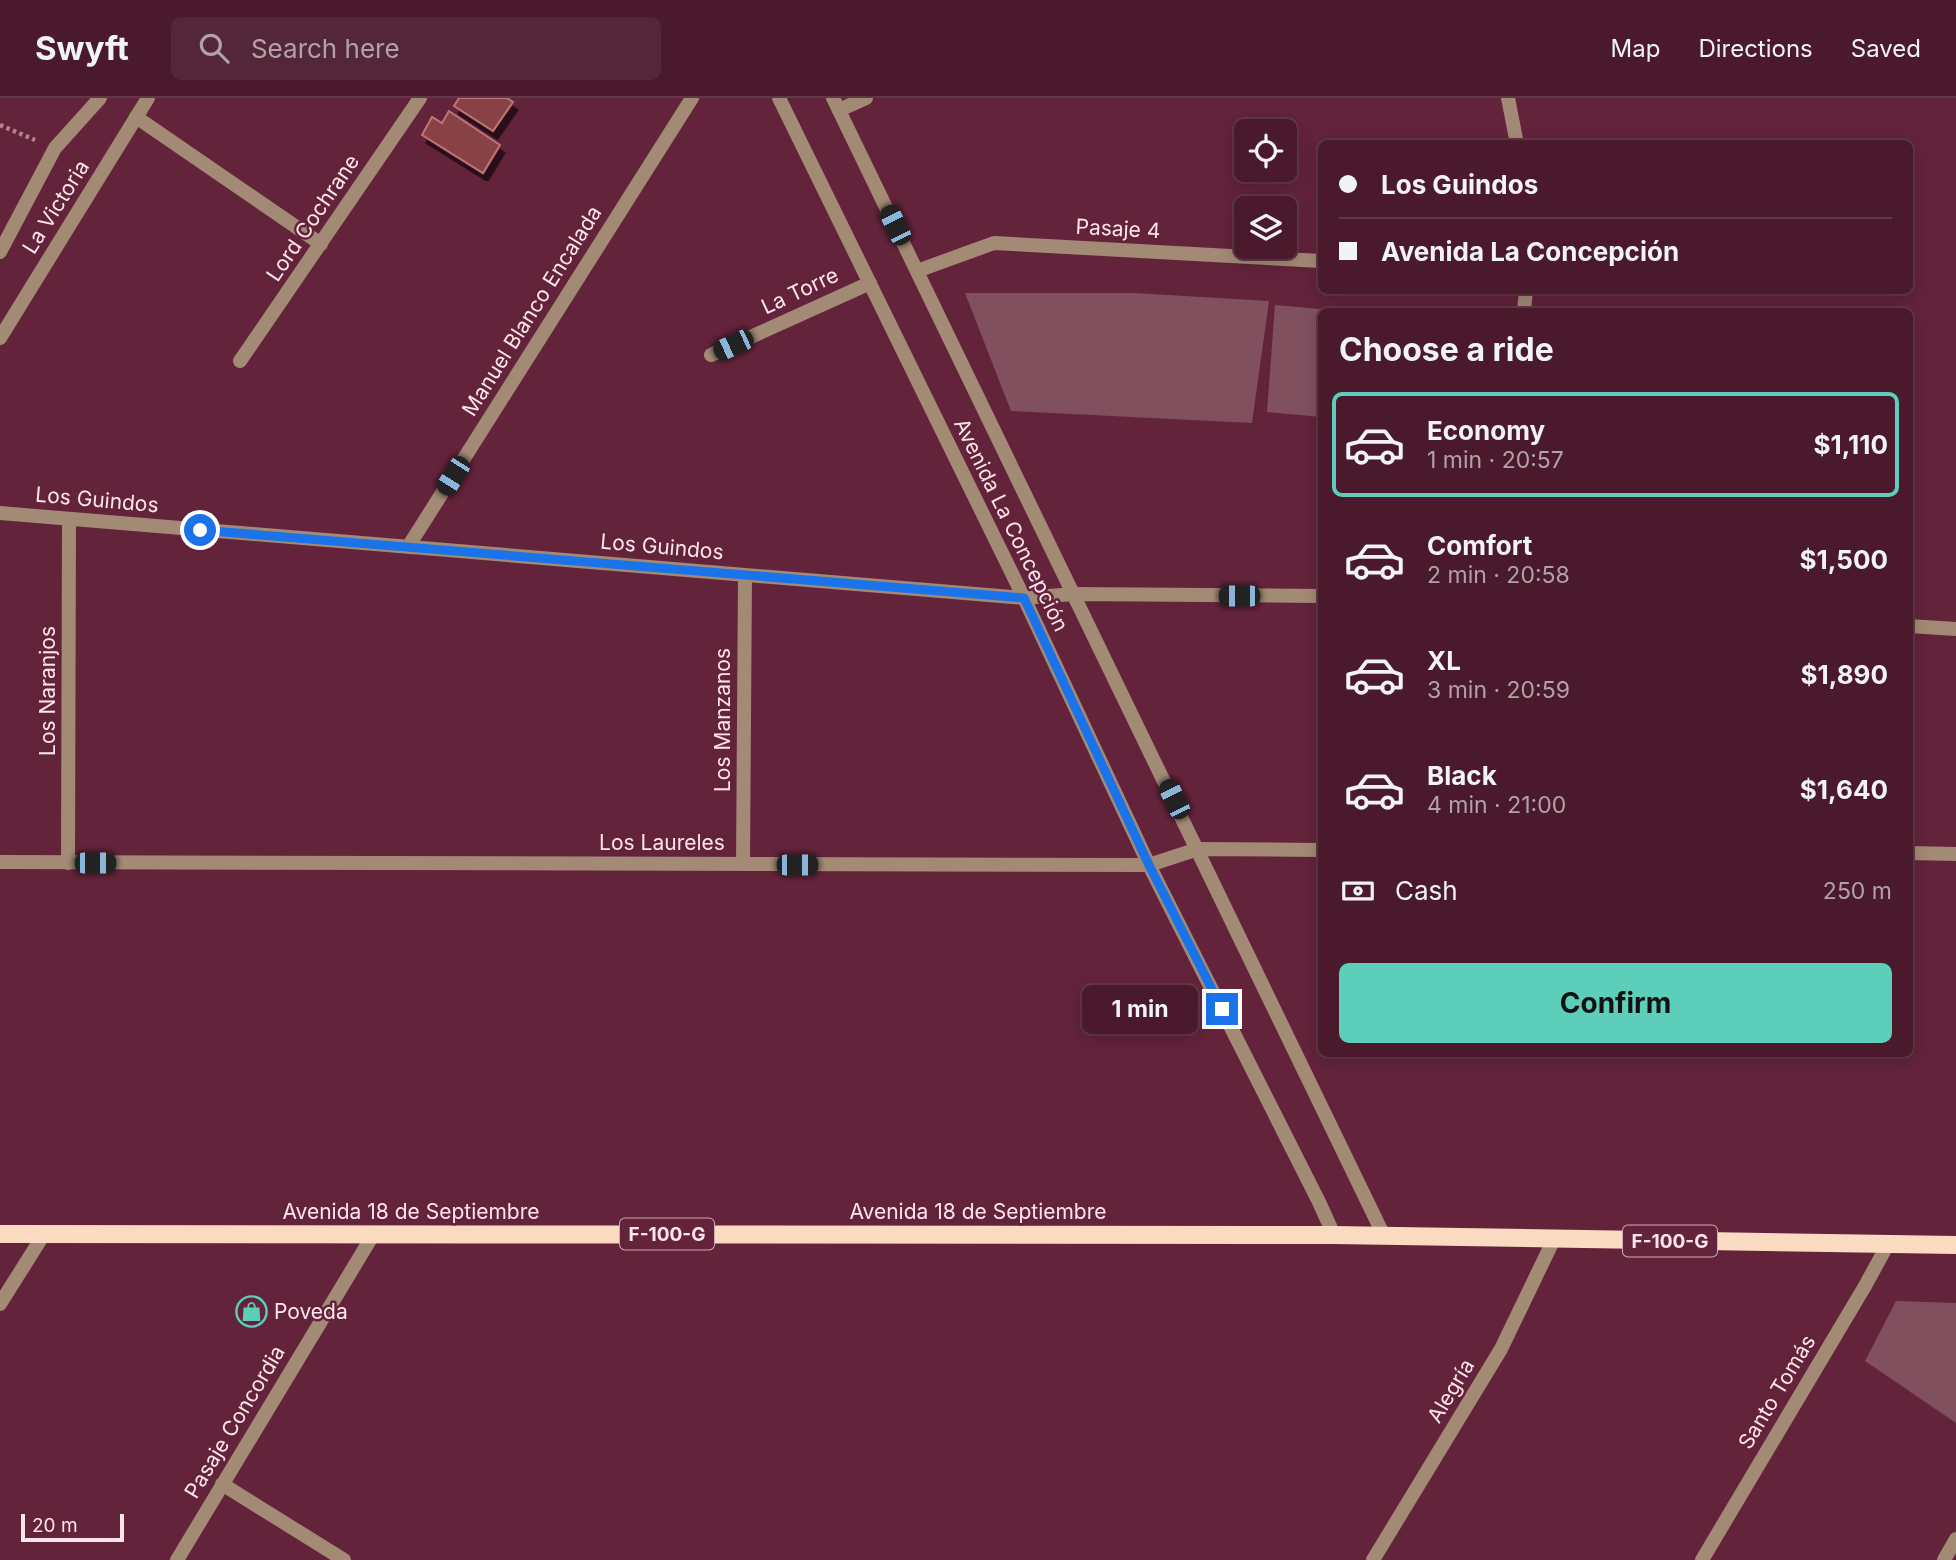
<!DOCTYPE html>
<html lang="en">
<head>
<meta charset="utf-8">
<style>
	:root { --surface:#4a1a2c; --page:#542738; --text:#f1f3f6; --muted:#b2a1a9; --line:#613848; --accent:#5cceba }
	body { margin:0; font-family:Inter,sans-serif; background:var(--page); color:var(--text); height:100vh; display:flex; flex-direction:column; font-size:26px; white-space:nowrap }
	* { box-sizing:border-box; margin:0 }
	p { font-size:23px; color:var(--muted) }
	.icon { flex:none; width:38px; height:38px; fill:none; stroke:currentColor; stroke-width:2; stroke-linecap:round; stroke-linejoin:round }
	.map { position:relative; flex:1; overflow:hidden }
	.drawer { position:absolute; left:1318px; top:210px; width:595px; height:749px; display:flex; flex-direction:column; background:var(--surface); border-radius:10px; box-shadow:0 4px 18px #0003,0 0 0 2px var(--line) }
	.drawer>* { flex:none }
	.banner { position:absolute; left:1318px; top:42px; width:595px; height:154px; border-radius:10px; box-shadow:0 4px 18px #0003,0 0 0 2px var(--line); display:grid; align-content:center; height:154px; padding:0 21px; background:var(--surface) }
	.fabs { position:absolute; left:1234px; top:21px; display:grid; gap:14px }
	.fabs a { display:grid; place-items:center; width:63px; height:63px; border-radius:10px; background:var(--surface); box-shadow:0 4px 18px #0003,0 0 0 2px var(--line); font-size:35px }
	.scale { position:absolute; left:21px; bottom:18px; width:103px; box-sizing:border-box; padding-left:7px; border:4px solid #fee5ec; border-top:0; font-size:19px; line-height:24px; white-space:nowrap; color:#fee5ec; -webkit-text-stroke:5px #63233b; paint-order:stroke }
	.end { position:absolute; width:32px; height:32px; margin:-16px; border:9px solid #1a73e8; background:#fff; box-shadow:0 0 0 4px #fff }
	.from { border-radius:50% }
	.bubble { position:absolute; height:49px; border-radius:10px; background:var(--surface); box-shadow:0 4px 18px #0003,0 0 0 2px var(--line); font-size:23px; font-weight:700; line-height:49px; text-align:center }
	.car { position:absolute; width:21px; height:42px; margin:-21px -10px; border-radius:9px; box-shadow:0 0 5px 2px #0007; background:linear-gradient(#222 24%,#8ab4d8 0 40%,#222 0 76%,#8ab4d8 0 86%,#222 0) }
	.banner b { display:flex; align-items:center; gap:24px; height:66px; font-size:26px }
	.banner b+b { border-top:2px solid var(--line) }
	.banner i { width:18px; height:18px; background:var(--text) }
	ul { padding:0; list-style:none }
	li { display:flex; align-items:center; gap:21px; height:105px; margin:0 14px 10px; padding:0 7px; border:4px solid transparent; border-radius:10px }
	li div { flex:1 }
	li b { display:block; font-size:26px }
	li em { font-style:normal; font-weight:700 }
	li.current { border-color:var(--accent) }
	li>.icon { width:63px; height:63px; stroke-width:1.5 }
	h2 { padding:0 21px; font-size:32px; line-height:84px }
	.pay { display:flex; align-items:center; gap:18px; height:77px; padding:0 21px; font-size:26px }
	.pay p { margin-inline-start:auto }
	.cta { display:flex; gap:14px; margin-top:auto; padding:14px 21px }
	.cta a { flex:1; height:80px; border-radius:10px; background:var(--accent); color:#111; font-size:28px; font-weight:700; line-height:80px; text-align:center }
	header { display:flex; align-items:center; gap:42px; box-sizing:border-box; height:98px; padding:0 35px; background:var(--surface); border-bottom:2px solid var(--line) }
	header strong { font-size:33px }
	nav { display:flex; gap:38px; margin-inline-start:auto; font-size:24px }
	.search { width:490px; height:63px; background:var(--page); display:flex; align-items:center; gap:18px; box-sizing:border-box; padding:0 24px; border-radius:10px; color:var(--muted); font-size:26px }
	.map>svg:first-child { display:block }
	.green { fill:#81505f }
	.building { fill:#884244; stroke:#bf7474; stroke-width:2; filter:url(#shadow) }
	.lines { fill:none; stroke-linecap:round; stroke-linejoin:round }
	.path { stroke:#b18494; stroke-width:4.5; stroke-dasharray:3.5 3.5; stroke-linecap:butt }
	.minor { stroke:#a38a75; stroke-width:14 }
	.tertiary { stroke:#a38a75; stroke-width:14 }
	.primary { stroke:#fadac1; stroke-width:18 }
	.route { stroke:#1a73e8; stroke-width:9 }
	.labels { text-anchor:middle; stroke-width:5; stroke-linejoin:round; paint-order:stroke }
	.shield { fill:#63233b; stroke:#d0abb7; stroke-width:2 }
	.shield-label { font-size:19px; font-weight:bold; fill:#fee5ec }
	.street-label { font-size:21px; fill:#fee5ec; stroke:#63233b }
	.poi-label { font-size:21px; fill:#fee5ec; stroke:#63233b; text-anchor:start }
</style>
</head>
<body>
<header>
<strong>Swyft</strong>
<div class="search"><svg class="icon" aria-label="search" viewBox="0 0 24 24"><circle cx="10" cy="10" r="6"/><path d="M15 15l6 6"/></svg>Search here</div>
<nav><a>Map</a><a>Directions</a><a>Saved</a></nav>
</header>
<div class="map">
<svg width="1956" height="1462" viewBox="0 0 1956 1462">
	<defs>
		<filter id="shadow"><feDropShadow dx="4.5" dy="8" stdDeviation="0" flood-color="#0009"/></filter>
	</defs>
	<rect width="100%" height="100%" fill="#63233b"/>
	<path class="green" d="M965 195H1134L1269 203 1252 325 1011 313Z
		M1275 207 1343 213 1321 214V319L1267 314Z
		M1896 1203 1956 1205V1325L1865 1263Z"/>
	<path class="building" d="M459 0H507L513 4 493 33 454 8Z
		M449 13 500 47 483 75 422 37 432 19 442 25Z"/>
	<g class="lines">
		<path class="path" d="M0 27 35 42"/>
		<path class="minor" d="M1508 0 1517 46
			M839 12 866 0
			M136 19 321 146
			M917 173 994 145 1321 163
			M1524 214 1526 192
			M711 257 870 185
			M240 263 420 0
			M0 415 1024 500 1074 496 1321 498
			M408 449 692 0
			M1909 528 1956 531
			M1909 755 1956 756
			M0 764 1149 767 1198 751 1321 752
			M68 765 69 421
			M743 766 745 477
			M0 1206 44 1136
			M222 1386 344 1462
			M177 1462 373 1137
			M1373 1462 1501 1251 1554 1141
			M1702 1462 1865 1188 1888 1146
			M1944 1462 1956 1441"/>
		<path class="tertiary" d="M779 0 1024 500 1149 767 1319 1104 1334 1137
			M833 0 1384 1138
			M0 154 55 50 100 0
			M0 240 148 0"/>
		<path class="primary" d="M0 1136 1334 1137 1956 1147"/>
	</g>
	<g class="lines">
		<path class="route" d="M200 432 1024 500 1149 767 1222 911"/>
	</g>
	<defs>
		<symbol id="shop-ring" viewBox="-11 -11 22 22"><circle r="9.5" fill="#63233b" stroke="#5cceba" stroke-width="1.5"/><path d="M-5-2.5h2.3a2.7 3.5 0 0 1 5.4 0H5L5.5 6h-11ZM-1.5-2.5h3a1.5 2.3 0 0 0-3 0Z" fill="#5cceba"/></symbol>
	</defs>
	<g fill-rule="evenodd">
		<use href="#shop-ring" x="234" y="1196" width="35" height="35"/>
	</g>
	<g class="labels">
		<g class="shield">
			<rect x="620" y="1120.5" width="94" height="31" rx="5"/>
			<rect x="1623" y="1127.5" width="94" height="31" rx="5"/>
		</g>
		<g class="shield-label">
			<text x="667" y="1143">F-100-G</text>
			<text x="1670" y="1150">F-100-G</text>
		</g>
		<g class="street-label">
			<text transform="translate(56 109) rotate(-58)" y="7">La Victoria</text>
			<text transform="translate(313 120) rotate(-56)" y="7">Lord Cochrane</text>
			<text transform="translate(1118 131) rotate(3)" y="7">Pasaje 4</text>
			<text transform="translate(800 193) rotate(-25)" y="7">La Torre</text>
			<text transform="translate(532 213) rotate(-58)" y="7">Manuel Blanco Encalada</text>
			<text transform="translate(97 402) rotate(5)" y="7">Los Guindos</text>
			<text transform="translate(1011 427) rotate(64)" y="7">Avenida La Concepción</text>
			<text transform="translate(662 449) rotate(5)" y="7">Los Guindos</text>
			<text transform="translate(48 593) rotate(-90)" y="7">Los Naranjos</text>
			<text transform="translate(723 622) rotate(-90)" y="7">Los Manzanos</text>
			<text x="662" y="752">Los Laureles</text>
			<text x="411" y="1121">Avenida 18 de Septiembre</text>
			<text x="978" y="1121">Avenida 18 de Septiembre</text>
			<text transform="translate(1451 1293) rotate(-59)" y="7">Alegría</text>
			<text transform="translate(1777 1294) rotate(-59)" y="7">Santo Tomás</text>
			<text transform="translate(235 1324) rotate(-59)" y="7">Pasaje Concordia</text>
		</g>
		<g class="poi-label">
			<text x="274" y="1221">Poveda</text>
		</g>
	</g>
</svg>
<div class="fabs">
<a><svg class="icon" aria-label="locate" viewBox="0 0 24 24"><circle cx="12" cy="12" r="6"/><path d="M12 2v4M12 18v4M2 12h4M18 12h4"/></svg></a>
<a><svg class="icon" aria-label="layers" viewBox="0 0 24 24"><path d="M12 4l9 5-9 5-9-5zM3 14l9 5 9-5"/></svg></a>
</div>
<div class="scale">20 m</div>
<i class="end from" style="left:200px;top:432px"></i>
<i class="end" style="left:1222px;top:911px"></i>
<div class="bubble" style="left:1082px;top:887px;width:116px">1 min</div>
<i class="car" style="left:895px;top:127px;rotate:334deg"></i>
<i class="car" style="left:733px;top:247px;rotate:245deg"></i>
<i class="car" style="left:453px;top:378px;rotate:212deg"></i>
<i class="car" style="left:1239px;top:498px;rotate:270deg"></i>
<i class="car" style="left:1174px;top:701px;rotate:334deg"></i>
<i class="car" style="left:95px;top:765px;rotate:90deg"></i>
<i class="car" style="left:797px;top:767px;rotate:90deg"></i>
<div class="banner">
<b><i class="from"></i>Los Guindos</b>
<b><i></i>Avenida La Concepción</b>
</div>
<section class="drawer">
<h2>Choose a ride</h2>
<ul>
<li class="current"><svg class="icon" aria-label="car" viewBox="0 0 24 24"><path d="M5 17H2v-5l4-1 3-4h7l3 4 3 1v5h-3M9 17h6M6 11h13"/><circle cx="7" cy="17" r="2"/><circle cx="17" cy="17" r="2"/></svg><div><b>Economy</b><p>1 min · 20:57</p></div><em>$1,110</em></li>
<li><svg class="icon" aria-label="car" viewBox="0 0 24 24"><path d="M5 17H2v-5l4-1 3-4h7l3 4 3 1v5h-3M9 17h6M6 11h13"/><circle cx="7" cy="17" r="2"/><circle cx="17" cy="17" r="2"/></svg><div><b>Comfort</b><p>2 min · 20:58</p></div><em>$1,500</em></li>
<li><svg class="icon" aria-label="car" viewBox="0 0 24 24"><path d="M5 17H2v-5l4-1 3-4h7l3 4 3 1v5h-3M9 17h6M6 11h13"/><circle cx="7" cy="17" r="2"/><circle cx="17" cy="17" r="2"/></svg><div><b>XL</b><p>3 min · 20:59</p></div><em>$1,890</em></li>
<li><svg class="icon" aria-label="car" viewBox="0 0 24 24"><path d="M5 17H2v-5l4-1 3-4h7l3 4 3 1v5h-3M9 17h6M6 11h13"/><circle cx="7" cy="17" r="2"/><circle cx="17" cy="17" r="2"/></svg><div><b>Black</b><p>4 min · 21:00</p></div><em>$1,640</em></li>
</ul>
<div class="pay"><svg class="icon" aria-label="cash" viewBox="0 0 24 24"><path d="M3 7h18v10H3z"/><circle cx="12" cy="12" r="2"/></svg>Cash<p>250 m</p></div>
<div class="cta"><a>Confirm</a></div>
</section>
</div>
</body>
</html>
